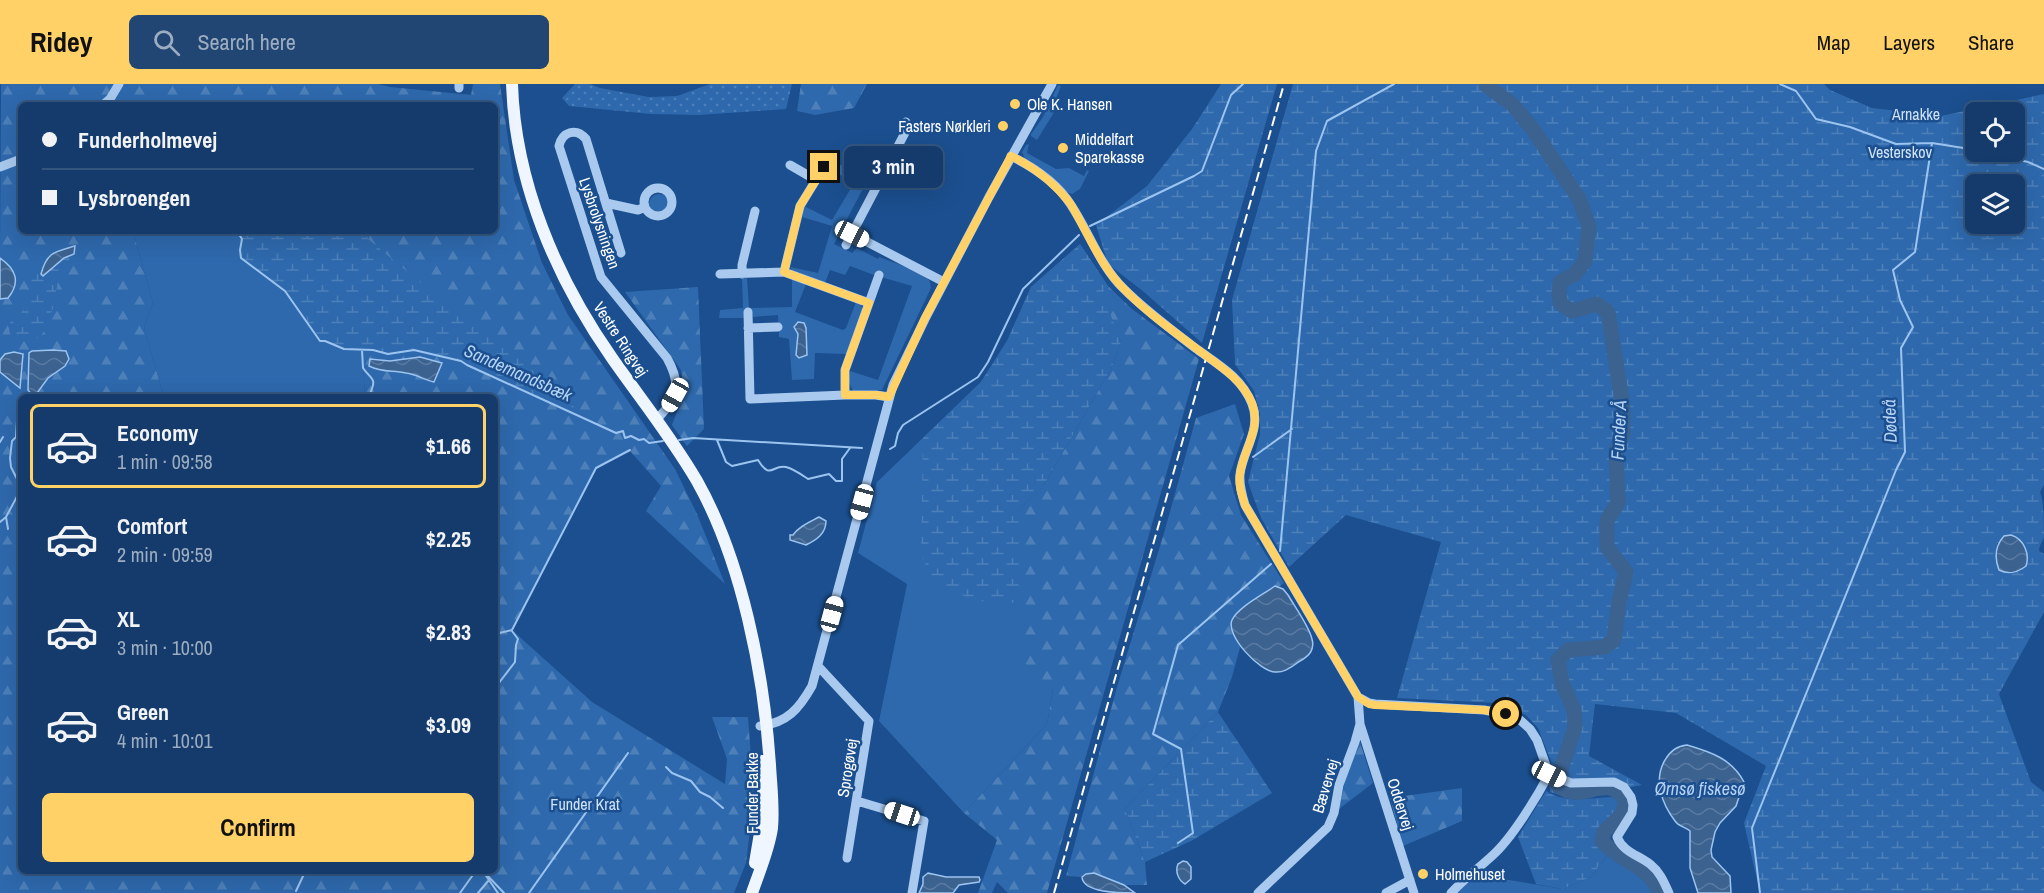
<!DOCTYPE html>
<html lang="en">
<head>
<meta charset="utf-8">
<style>
	:root { --surface:#143b6b; --page:#214673; --text:#f1f3f6; --muted:#9dadc1; --line:#33557e; --accent:#ffd166 }
	body { margin:0; font-family:"Archivo Narrow",sans-serif; background:var(--page); color:var(--text); height:100vh; display:flex; flex-direction:column; font-size:22px; white-space:nowrap }
	* { box-sizing:border-box; margin:0 }
	p { font-size:20px; color:var(--muted) }
	.icon { flex:none; width:33px; height:33px; fill:none; stroke:currentColor; stroke-width:2; stroke-linecap:round; stroke-linejoin:round }
	.map { position:relative; flex:1; overflow:hidden }
	.details { position:absolute; left:18px; top:310px; width:480px; height:480px; display:flex; flex-direction:column; background:var(--surface); border-radius:9px; box-shadow:0 6px 24px #0002,0 0 0 2px var(--line) }
	.details>* { flex:none }
	.top-card { position:absolute; left:18px; top:18px; width:480px; height:132px; border-radius:9px; box-shadow:0 6px 24px #0002,0 0 0 2px var(--line); display:grid; align-content:center; height:132px; padding:0 24px; background:var(--surface) }
	.fabs { position:absolute; left:1965px; top:18px; display:grid; gap:12px }
	.fabs a { display:grid; place-items:center; width:60px; height:60px; border-radius:9px; background:var(--surface); box-shadow:0 6px 24px #0002,0 0 0 2px var(--line); font-size:30px }
	.end { position:absolute; width:27px; height:27px; margin:-14px; border:8px solid #ffd166; background:#111; box-shadow:0 0 0 3px #111 }
	.from { border-radius:50% }
	.bubble { position:absolute; height:42px; border-radius:9px; background:var(--surface); box-shadow:0 6px 24px #0002,0 0 0 2px var(--line); font-size:20px; font-weight:800; line-height:42px; text-align:center }
	.car { position:absolute; width:18px; height:36px; margin:-18px -9px; border-radius:8px; box-shadow:0 0 4px 2px #0007; background:linear-gradient(#fff 24%,#345 0 40%,#fff 0 76%,#345 0 86%,#fff 0) }
	.top-card b { display:flex; align-items:center; gap:21px; height:57px; font-size:22px }
	.top-card b+b { border-top:2px solid var(--line) }
	.top-card i { width:15px; height:15px; background:var(--text) }
	ul { padding:10px 0 0; list-style:none }
	li { display:flex; align-items:center; gap:18px; height:84px; margin:0 12px 9px; padding:0 12px; border:3px solid transparent; border-radius:9px }
	li div { flex:1 }
	li b { display:block; font-size:22px }
	li em { font-style:normal; font-weight:800 }
	li.selected { border-color:var(--accent) }
	li>.icon { width:54px; height:54px; stroke-width:1.5 }
	.primary-button { display:flex; gap:12px; margin-top:auto; padding:12px 24px }
	.primary-button a { flex:1; height:69px; border-radius:9px; background:var(--accent); color:#111; font-size:24px; font-weight:800; line-height:69px; text-align:center }
	header { display:flex; align-items:center; gap:36px; box-sizing:border-box; height:84px; padding:0 30px; background:var(--accent); color:#111 }
	header strong { font-size:28px }
	nav { display:flex; gap:33px; margin-inline-start:auto; font-size:21px }
	.search { width:420px; height:54px; background:var(--page); display:flex; align-items:center; gap:15px; box-sizing:border-box; padding:0 21px; border-radius:9px; color:var(--muted); font-size:22px }
	.map>svg:first-child { display:block }
	.green { fill:#2e69ad }
	.forest { fill:url(#forest-firs); fill-rule:evenodd }
	.wetland { fill:url(#wetland-marsh); fill-rule:evenodd }
	.park { fill:url(#park-dots) }
	.water { fill:url(#water-waves); stroke:#9cc4f0; stroke-width:1.5 }
	.lines { fill:none; stroke-linecap:round; stroke-linejoin:round }
	.stream { stroke:#9cc4f0; stroke-width:2 }
	.river { stroke:#3c6290; stroke-width:15 }
	.minor { stroke:#a9c9ee; stroke-width:9 }
	.major { stroke:#f0f6ff; stroke-width:12 }
	.rail { stroke:#fff; stroke-width:2; stroke-dasharray:10 4.5; stroke-linecap:butt }
	.route { stroke:#ffd166; stroke-width:8 }
	.poi-dot { fill:#ffd166; stroke:#1b4f8f; stroke-width:2 }
	.labels { text-anchor:middle; stroke-width:5; stroke-linejoin:round; paint-order:stroke }
	.poi-label { font-size:16px; fill:#fff; stroke:#1b4f8f; text-anchor:start }
	.park-label { font-size:16px; fill:#cfe3fa; stroke:#1b4f8f }
	.street-label { font-size:16px; fill:#fff; stroke:#1b4f8f }
	.water-label { font-size:18px; font-style:italic; fill:#b5d3f5; stroke:#1b4f8f }
</style>
</head>
<body>
<header>
<strong>Ridey</strong>
<div class="search"><svg class="icon" aria-label="search" viewBox="0 0 24 24"><circle cx="10" cy="10" r="6"/><path d="M15 15l6 6"/></svg>Search here</div>
<nav><a>Map</a><a>Layers</a><a>Share</a></nav>
</header>
<div class="map">
<svg width="2044" height="809" viewBox="0 0 2044 809">
	<defs>
		<pattern id="forest-firs" width="22" height="20" patternUnits="userSpaceOnUse" patternTransform="scale(1.5)"><rect width="22" height="20" fill="#2e69ad"/><path d="M5 1l3.5 6h-7zM16 11l3.5 6h-7z" fill="#4d80b9"/></pattern>
		<pattern id="wetland-marsh" width="20" height="14" patternUnits="userSpaceOnUse" patternTransform="scale(1.5)"><rect width="20" height="14" fill="#2e69ad"/><path d="M1 5h8M5 5V1M11 12h8M15 12V8" fill="none" stroke="#4d80b9"/></pattern>
		<pattern id="park-dots" width="8" height="8" patternUnits="userSpaceOnUse" patternTransform="scale(1.5)"><rect width="8" height="8" fill="#2e69ad"/><path d="M2 2h.1M6 6h.1" fill="none" stroke="#4d80b9" stroke-width="1.8" stroke-linecap="round"/></pattern>
		<pattern id="water-waves" width="16" height="10" patternUnits="userSpaceOnUse" patternTransform="scale(1.5)"><rect width="16" height="10" fill="#3c6290"/><path d="M0 5q4-4 8 0t8 0" fill="none" stroke="#597aa1"/></pattern>
	</defs>
	<rect width="100%" height="100%" fill="#1b4f8f"/>
	<path class="green" d="M1058 1 1061 2 1054 20 1058 22 1037 56 1031 52V50L1043 33Z
		M1029 60 1027 69 1056 85 1069 84 1084 92 1087 86 1089 87 1080 105 1072 110 1066 108 1025 75 1022 68 1026 61Z
		M829 77 870 91 834 160 852 169 857 164 878 175 879 173C890 177 922 188 928 195 931 198 930 200 931 204L882 306 853 307 849 298 850 287 878 296 912 202 874 191 850 182 845 191 830 186 825 199 792 186 790 183 818 189 832 142 802 133 804 122 832 136 854 99 827 83Z
		M649 120a10 10 0 1 1 20 0a10 10 0 1 1-20 0Z
		M133 147H237L242 155 240 166 241 174 285 207 319 257H325L344 265 362 266 365 313 449 308 446 314 164 313 144 244 153 219Z
		M1080 160 1108 202 1102 209 1020 425 1053 605 1047 640 964 729 879 637 907 500 858 469 877 398 981 298 1007 257 1031 203Z
		M742 194H747L749 224 792 223V194L806 200 795 228 843 246 846 244 856 218 860 220 863 225 847 270 815 269 814 295 792 296 789 255 779 253 778 231 753 233 752 227 746 228 745 234H719L720 226 743 224Z
		M1608 770 1642 787 1655 809H1454L1468 793 1485 792 1563 805 1591 793Z"/>
	<path class="forest" d="M1 0H378L390 3 471 11 473 0H500L514 96 542 179 568 231 675 385 697 430 725 500 646 427 661 402 630 367 596 384 512 546 592 618 725 700 727 675 712 633H748L754 714 746 779 734 809H0V215L8 214 7 179 0 174ZM21 21H495V147H237L242 155 240 166 241 174 285 207 320 257H325L344 265 362 266 365 313 448 308 446 313 495 314V541L501 546 495 550V788H21V314L164 313 144 244 153 219 133 147H21Z
		M801 0H867L854 24 815 31 797 27Z
		M1108 202 1132 225 1199 275 1047 809H1008L997 798 992 809H978L997 756 964 729 1047 640 1053 605 1021 576 1020 425 1044 401 1112 283 1121 258 1101 209Z
		M698 203 704 345 687 362 672 341 684 309 681 286 625 208Z
		M1235 320 1244 350 1229 392 1241 431 1284 499 1232 538 1242 556 1232 593 1218 628 1125 725 1145 778 1147 801H1124L1089 789 1082 793 1066 792 1117 603 1164 449 1196 334Z
		M1360 658 1373 699 1339 725 1346 692Z
		M1462 704V737L1403 762 1390 714Z"/>
	<path class="wetland" d="M1221 0H1277L1202 259 1144 208 1108 180 1096 141 1147 102 1192 45Z
		M1293 0H1824L1830 6 1872 24 1941 32 2044 10V401L2040 408C2044 417 2044 443 2044 453 2043 457 2039 461 2039 467L2044 470V528L1999 610 2031 698 2044 708V809H1760L1744 739 1766 682 1676 629 1595 620 1589 672 1642 701 1570 714 1550 708 1551 677 1538 644 1526 631 1498 619 1397 614 1441 458 1346 431 1289 483 1261 434 1248 398 1260 350V330L1254 307 1235 280 1232 216ZM1976 28H2014V68H1976ZM1976 100H2014V140H1976ZM1997 459H2022L2028 475 2026 482 2018 488 2006 489 1996 478Z
		M237 147H365L368 155 415 194 568 314 580 332 467 281 461 277 414 266 388 270 373 266 344 265 325 257H320L285 207 241 174 240 166 242 155Z
		M1080 160 1108 202 1102 209 1121 258 1112 283 1044 401 1020 425 1021 519 973 517 933 495 921 471 923 354 981 298 1007 257 1031 203Z
		M74 170 60 187 53 224 43 249 33 258 13 257C6 243 8 236 22 228 27 215 33 199 31 185L46 174 42 187 43 191 64 174Z
		M1218 628 1272 709 1191 757 1145 778 1125 725Z
		M1546 707C1566 720 1589 714 1611 713L1618 715 1621 719C1616 743 1582 741 1608 770L1591 793 1563 805 1536 800 1518 753Z"/>
	<path class="park" d="M575 0H590L600 4 649 13 677 12 710 0H792L786 25 699 31 651 30 569 22 562 14Z"/>
	<path class="water" d="M75 162 74 170 64 174 43 192 41 190C47 168 54 168 75 162Z
		M0 174C16 185 21 198 8 214L0 215Z
		M798 238 804 239 806 244 807 271 799 274 796 271 798 250 794 243Z
		M53 266 66 267 69 275 65 282 48 294 37 309 31 310 28 306 29 269 32 267Z
		M14 268 23 270 20 304 0 288V276L5 270Z
		M420 273 442 279 434 298C424 296 416 290 406 289 392 286 383 289 369 282L370 275 390 277Z
		M819 433 826 437C826 450 816 456 806 461L790 456V451H793C799 442 810 438 819 433Z
		M2011 451C2024 455 2030 470 2026 482 2017 489 2009 491 1999 486 1994 473 1995 462 2004 452Z
		M1275 502 1283 505 1288 511C1295 523 1309 542 1312 555 1315 566 1309 572 1300 577 1292 582 1285 589 1275 588 1260 588 1225 551 1232 536 1238 523 1264 510 1275 502Z
		M1687 661C1711 668 1732 675 1744 698L1736 722 1720 739 1715 748 1711 766 1712 773 1730 792 1731 809H1698L1690 784V747C1685 743 1678 742 1675 737 1662 720 1653 696 1665 676 1670 667 1677 662 1687 661Z
		M1183 777 1187 778 1191 783V795L1185 800C1178 796 1175 787 1178 780Z
		M928 789 946 793H979L980 796 979 798 959 801 953 809H919L923 800V793Z
		M1094 789 1124 801 1135 809C1120 809 1083 809 1082 793L1086 790Z"/>
	<g class="lines">
		<path class="stream" d="M1932 59 1976 66
			M1984 68 2028 78 2044 85
			M1090 142 1194 92 1202 87 1231 11 1243 0
			M237 147 242 155 240 166 241 174 285 207 320 257H325L344 265 373 266 388 270 414 266 461 277 467 281 616 349 623 347 625 354 631 352 639 356 644 355 649 359 663 357
			M97 151 107 147
			M362 266 363 284C372 297 377 293 370 310L371 314
			M30 314 31 310
			M679 356 693 354 862 364
			M717 356 726 378 732 382 758 376C771 397 772 380 786 383 794 385 802 391 808 395L829 390 836 397H842V375L850 364
			M0 358 3 353
			M890 365 895 362 898 349 903 341 978 293 988 278 1023 205 1079 151
			M1253 373 1292 345
			M6 433 8 445
			M0 438 6 433 20 407V401L11 383 10 374 12 357 16 353 17 336 21 327
			M1280 467 1316 67 1327 37 1394 0
			M495 550 512 546 596 384 630 366
			M495 604 515 578 516 561 518 555 512 547
			M666 683 672 689 691 697 700 708 710 713 723 724
			M1178 759 1193 749 1181 665 1153 650 1178 561 1271 480
			M484 788 504 809
			M484 789 498 809
			M296 807 305 788
			M460 809 475 788
			M478 809 489 796
			M529 809 628 669
			M1760 809 1752 744 1896 386 1905 368 1901 264 1913 243 1900 216 1893 186 1915 168 1932 59 1896 60 1850 43 1816 35 1796 7 1780 0"/>
		<path class="river" d="M1487 0V2L1513 21 1534 47 1579 115 1589 142 1585 177 1575 190 1560 198 1559 211 1561 220 1572 227 1597 220 1608 228 1623 323V350L1616 367 1618 419 1607 436V463L1626 488 1619 518 1614 556 1605 563 1568 566 1558 576 1562 599 1574 626 1575 643 1556 700C1560 702 1564 706 1568 707 1589 714 1609 690 1626 717L1622 730 1604 748 1602 757C1620 778 1648 780 1660 809"/>
		<path class="minor" d="M459 4V0
			M103 21 110 15 119 0
			M1011 72C1033 83 1058 100 1071 121 1089 148 1100 182 1124 205 1146 227 1173 247 1198 266 1219 281 1242 294 1252 320 1262 345 1243 366 1240 390 1239 401 1242 411 1245 421L1358 613 1369 619 1375 620 1484 626 1506 630 1520 636 1530 645 1537 656 1549 690 1571 699 1614 698 1624 703 1631 713 1633 721 1632 729 1617 753C1623 768 1638 771 1650 780 1660 788 1664 798 1669 809
			M790 81 816 96
			M0 83 21 75
			M644 118a14 14 0 1 1 28 0a14 14 0 1 1-28 0Z
			M606 119 638 126 645 123
			M852 150 944 198
			M846 161 907 45 906 38
			M621 169 586 55C576 43 562 48 559 62L601 193 667 274C682 301 678 314 656 336
			M784 188 800 122 824 83
			M720 190 784 188 869 219
			M742 190V181L755 127
			M748 228 750 315 845 311H876L889 313
			M748 244 778 243
			M845 311V286L879 191
			M818 582 869 637 847 774
			M1360 640 1414 809
			M760 642C787 639 799 625 812 602L893 301 925 235 989 113 1052 0
			M857 717 924 737 912 809
			M1258 809 1328 743 1334 729 1339 701 1355 658 1360 640 1358 613
			M1386 809 1410 796
			M1451 809C1464 795 1479 784 1493 771 1512 754 1537 713 1549 690"/>
		<path class="major" d="M512 0C515 98 556 194 612 274 640 314 672 354 697 397 742 477 764 590 770 681 771 701 774 723 772 744 769 766 759 788 752 809
			M755 779 764 725 762 677"/>
		<path class="rail" d="M1054 809 1284 0"/>
	</g>
	<g class="lines">
		<path class="route" d="M824 83 800 122 784 188 869 219 845 286V311H876L889 313 925 234 1011 72C1034 83 1055 100 1070 119 1087 147 1100 181 1123 204 1145 227 1172 246 1197 265 1218 281 1241 294 1252 319 1262 345 1243 366 1240 390 1238 401 1242 411 1245 421L1358 613 1369 620 1375 621 1484 626 1506 630"/>
	</g>
	<g class="poi-dot">
		<circle cx="1015" cy="20" r="6"/>
		<circle cx="1003" cy="42" r="6"/>
		<circle cx="1063" cy="64" r="6"/>
		<circle cx="1423" cy="790" r="6"/>
	</g>
	<g class="labels">
		<g class="poi-label">
			<text x="1027" y="26">Ole K. Hansen</text>
			<text x="991" y="48" text-anchor="end">Fasters Nørkleri</text>
			<text x="1075" y="61">Middelfart<tspan x="1075" dy="18">Sparekasse</tspan></text>
			<text x="1435" y="796">Holmehuset</text>
		</g>
		<g class="park-label">
			<text x="1916" y="36">Arnakke</text>
			<text x="1900" y="74">Vesterskov</text>
			<text x="585" y="726">Funder Krat</text>
		</g>
		<g class="street-label">
			<text transform="translate(600 139) rotate(71)" y="6">Lysbrolysningen</text>
			<text transform="translate(621 255) rotate(57)" y="6">Vestre Ringvej</text>
			<text transform="translate(847 684) rotate(-81)" y="6">Sprogøvej</text>
			<text transform="translate(1325 702) rotate(-73)" y="6">Bævervej</text>
			<text transform="translate(752 709) rotate(-90)" y="6">Funder Bakke</text>
			<text transform="translate(1401 720) rotate(72)" y="6">Oddervej</text>
		</g>
		<g class="water-label">
			<text transform="translate(518 289) rotate(24)" y="6">Sandemandsbæk</text>
			<text transform="translate(1890 337) rotate(-92)" y="6">Dødeå</text>
			<text transform="translate(1619 346) rotate(-87)" y="6">Funder Å</text>
			<text x="1700" y="711">Ørnsø fiskesø</text>
		</g>
	</g>
</svg>
<div class="fabs">
<a><svg class="icon" aria-label="locate" viewBox="0 0 24 24"><circle cx="12" cy="12" r="6"/><path d="M12 2v4M12 18v4M2 12h4M18 12h4"/></svg></a>
<a><svg class="icon" aria-label="layers" viewBox="0 0 24 24"><path d="M12 4l9 5-9 5-9-5zM3 14l9 5 9-5"/></svg></a>
</div>
<i class="end from" style="left:1506px;top:630px"></i>
<i class="end" style="left:824px;top:83px"></i>
<div class="bubble" style="left:844px;top:62px;width:99px">3 min</div>
<i class="car" style="left:852px;top:150px;rotate:117deg"></i>
<i class="car" style="left:675px;top:311px;rotate:209deg"></i>
<i class="car" style="left:862px;top:418px;rotate:195deg"></i>
<i class="car" style="left:832px;top:530px;rotate:15deg"></i>
<i class="car" style="left:1549px;top:690px;rotate:116deg"></i>
<i class="car" style="left:902px;top:730px;rotate:288deg"></i>
<div class="top-card">
<b><i class="from"></i>Funderholmevej</b>
<b><i></i>Lysbroengen</b>
</div>
<section class="details">
<ul>
<li class="selected"><svg class="icon" aria-label="car" viewBox="0 0 24 24"><path d="M5 17H2v-5l4-1 3-4h7l3 4 3 1v5h-3M9 17h6M6 11h13"/><circle cx="7" cy="17" r="2"/><circle cx="17" cy="17" r="2"/></svg><div><b>Economy</b><p>1 min · 09:58</p></div><em>$1.66</em></li>
<li><svg class="icon" aria-label="car" viewBox="0 0 24 24"><path d="M5 17H2v-5l4-1 3-4h7l3 4 3 1v5h-3M9 17h6M6 11h13"/><circle cx="7" cy="17" r="2"/><circle cx="17" cy="17" r="2"/></svg><div><b>Comfort</b><p>2 min · 09:59</p></div><em>$2.25</em></li>
<li><svg class="icon" aria-label="car" viewBox="0 0 24 24"><path d="M5 17H2v-5l4-1 3-4h7l3 4 3 1v5h-3M9 17h6M6 11h13"/><circle cx="7" cy="17" r="2"/><circle cx="17" cy="17" r="2"/></svg><div><b>XL</b><p>3 min · 10:00</p></div><em>$2.83</em></li>
<li><svg class="icon" aria-label="car" viewBox="0 0 24 24"><path d="M5 17H2v-5l4-1 3-4h7l3 4 3 1v5h-3M9 17h6M6 11h13"/><circle cx="7" cy="17" r="2"/><circle cx="17" cy="17" r="2"/></svg><div><b>Green</b><p>4 min · 10:01</p></div><em>$3.09</em></li>
</ul>
<div class="primary-button"><a>Confirm</a></div>
</section>
</div>
</body>
</html>
